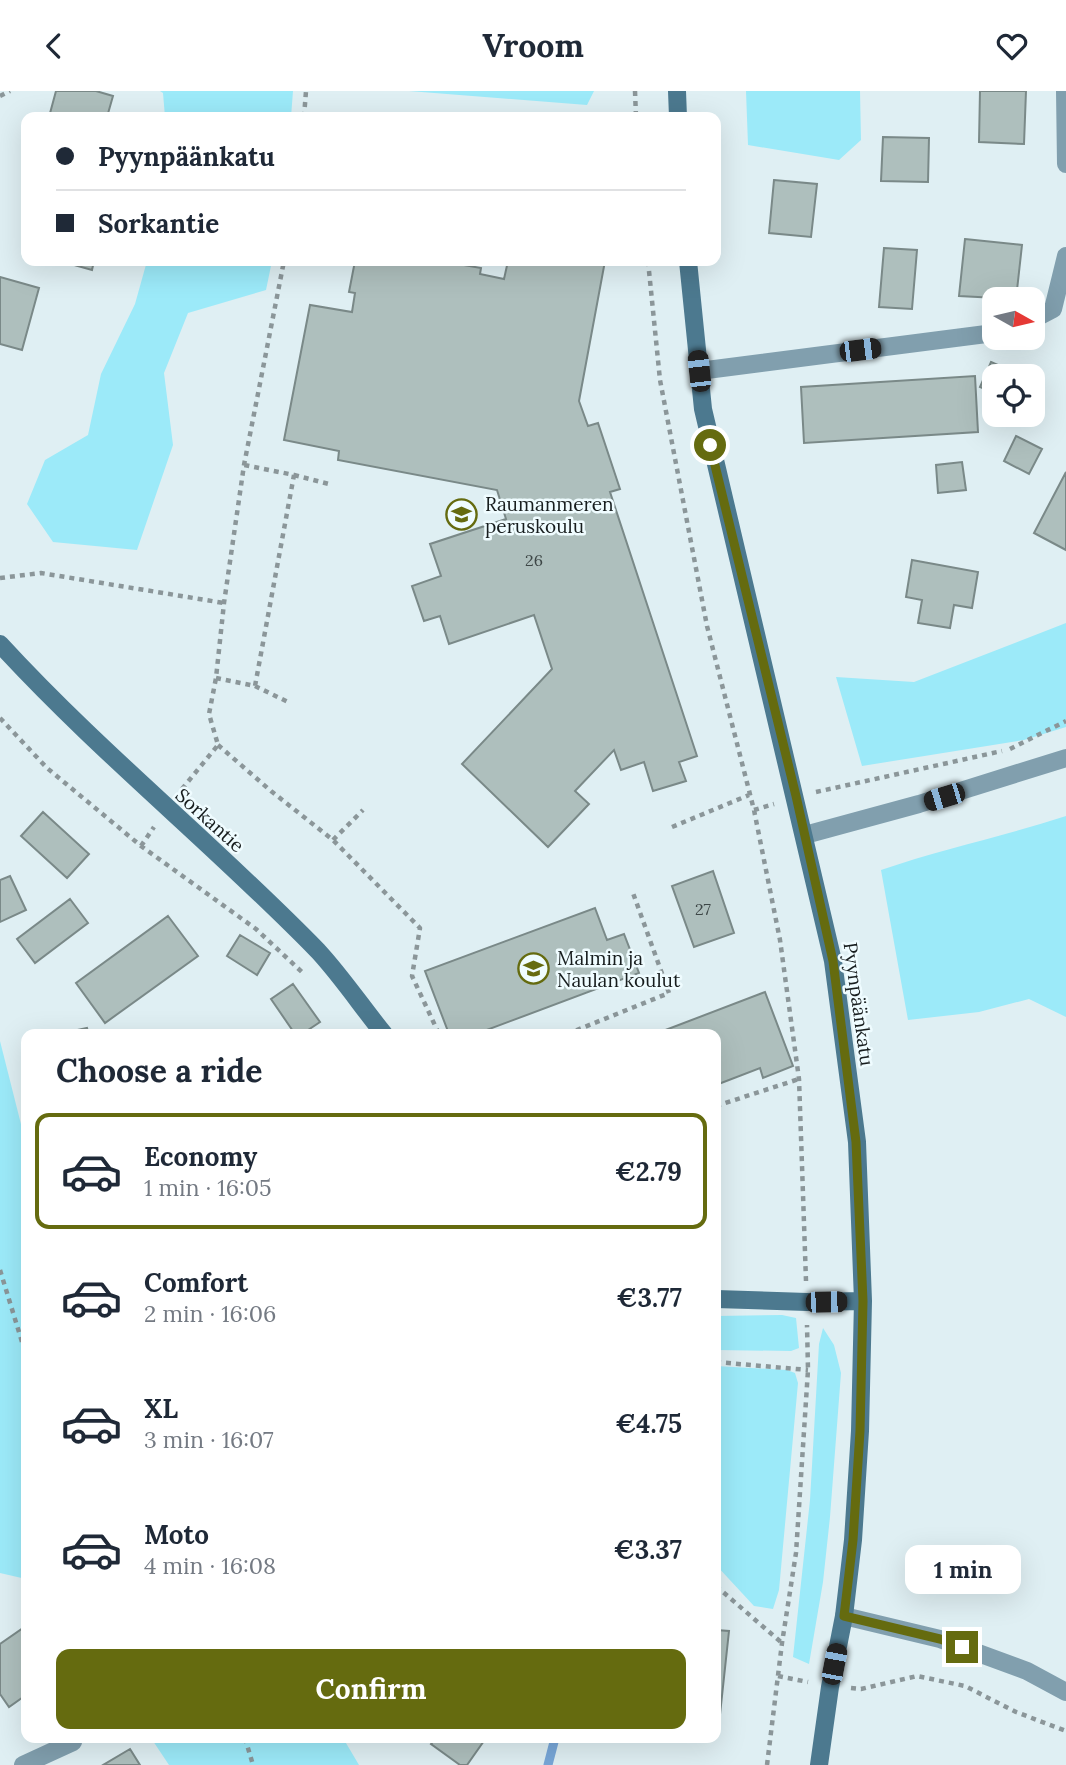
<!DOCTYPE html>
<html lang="en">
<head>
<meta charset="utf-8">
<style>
	:root { --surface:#fff; --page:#f6f6f7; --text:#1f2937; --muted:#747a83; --line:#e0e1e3; --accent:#656b0f }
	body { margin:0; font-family:Lora,serif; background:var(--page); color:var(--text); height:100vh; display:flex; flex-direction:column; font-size:26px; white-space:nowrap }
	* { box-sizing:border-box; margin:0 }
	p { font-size:23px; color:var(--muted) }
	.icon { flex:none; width:38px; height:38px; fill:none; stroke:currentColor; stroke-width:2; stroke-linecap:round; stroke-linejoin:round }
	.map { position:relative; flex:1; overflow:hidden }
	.details { position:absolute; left:21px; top:938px; width:700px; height:714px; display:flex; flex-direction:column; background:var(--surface); border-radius:14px; box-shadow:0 7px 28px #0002 }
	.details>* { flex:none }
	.hud { position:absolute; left:21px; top:21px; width:700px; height:154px; border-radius:14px; box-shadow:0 7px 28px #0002; display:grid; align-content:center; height:154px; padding:0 35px; background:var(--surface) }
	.needle { width:46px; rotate:98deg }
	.controls { position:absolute; left:982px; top:196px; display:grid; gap:14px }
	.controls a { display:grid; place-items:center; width:63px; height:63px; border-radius:14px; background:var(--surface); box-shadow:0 7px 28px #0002; font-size:35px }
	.end { position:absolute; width:32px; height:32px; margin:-16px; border:9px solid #656b0f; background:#fff; box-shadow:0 0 0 4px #fff }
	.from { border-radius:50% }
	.bubble { position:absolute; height:49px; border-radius:14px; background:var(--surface); box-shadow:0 7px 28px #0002; font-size:23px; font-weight:800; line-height:49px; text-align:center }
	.car { position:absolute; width:21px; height:42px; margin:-21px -10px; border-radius:9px; box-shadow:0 0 5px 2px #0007; background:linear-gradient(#222 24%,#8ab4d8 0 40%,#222 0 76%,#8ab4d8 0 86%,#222 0) }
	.hud b { display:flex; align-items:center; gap:24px; height:66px; font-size:26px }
	.hud b+b { border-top:2px solid var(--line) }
	.hud i { width:18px; height:18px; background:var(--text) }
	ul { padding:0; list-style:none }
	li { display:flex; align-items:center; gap:21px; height:116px; margin:0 14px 10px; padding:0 21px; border:4px solid transparent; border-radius:14px }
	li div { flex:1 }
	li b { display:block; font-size:26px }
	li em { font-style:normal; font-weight:800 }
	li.selected { border-color:var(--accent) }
	li>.icon { width:63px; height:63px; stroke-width:1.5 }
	h2 { padding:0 35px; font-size:32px; line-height:84px }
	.action { display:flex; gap:14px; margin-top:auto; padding:14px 35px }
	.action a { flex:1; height:80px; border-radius:14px; background:var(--accent); color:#fff; font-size:28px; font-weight:800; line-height:80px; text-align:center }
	header { display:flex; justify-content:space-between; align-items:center; height:91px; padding:0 35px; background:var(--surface); font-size:32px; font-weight:800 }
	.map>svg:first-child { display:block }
	.green { fill:#9ceaf9 }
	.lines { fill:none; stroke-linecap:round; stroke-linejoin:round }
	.stream { stroke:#78a7d8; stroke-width:9 }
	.building { fill:#aebfbd; stroke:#7a8988; stroke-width:2 }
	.path { stroke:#8b9699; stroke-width:4.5; stroke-dasharray:5 5; stroke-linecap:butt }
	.street { stroke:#819fae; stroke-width:18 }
	.secondary { stroke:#4c798f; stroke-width:18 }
	.route { stroke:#656b0f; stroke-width:9 }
	.labels { text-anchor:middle; stroke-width:5; stroke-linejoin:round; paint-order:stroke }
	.number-label { font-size:16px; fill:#3d4646 }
	.poi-label { font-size:19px; fill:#171d1e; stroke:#effcff; text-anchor:start }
	.street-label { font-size:19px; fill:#171d1e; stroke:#effcff }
</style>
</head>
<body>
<header><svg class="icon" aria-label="back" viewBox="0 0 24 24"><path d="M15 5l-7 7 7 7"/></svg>Vroom<svg class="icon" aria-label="heart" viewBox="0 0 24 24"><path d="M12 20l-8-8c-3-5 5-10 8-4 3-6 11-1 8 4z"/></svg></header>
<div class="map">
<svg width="1066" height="1674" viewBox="0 0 1066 1674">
	<rect width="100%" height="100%" fill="#dfeff3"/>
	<path class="green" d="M160 0H293L291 26H165L163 2Z
		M409 0H594L587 14Z
		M746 0H860L861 49 839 69 748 54Z
		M147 170H272L266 199 188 222 164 282 173 354 137 459 53 451 27 413 45 369 88 344 101 283 135 213Z
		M1066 532V636L1024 649 862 675 836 586 914 591Z
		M1066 725V926L1029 908 979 921 908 929 881 779C942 758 1005 745 1066 725Z
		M0 950 26 1053V1488L0 1482Z
		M782 1224 796 1227 799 1257 791 1260 716 1259V1225Z
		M823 1237 834 1254 841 1282 830 1426 823 1491 809 1573 793 1566 810 1409 819 1253Z
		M716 1275 787 1279 795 1282 798 1292 779 1499 773 1518 754 1515 716 1474Z
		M151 1647H343L359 1674H169Z"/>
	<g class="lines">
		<path class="stream" d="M548 1674 555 1647"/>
	</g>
	<path class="building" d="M56 0H96L113 5 107 26H49Z
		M980 0H1026L1024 53 979 51Z
		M883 46 929 47 928 91 881 90Z
		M774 89 817 93 811 146 769 142Z
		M965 148 1022 154 1016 208 959 205Z
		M884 157 917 159 912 218 879 216Z
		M60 170H94L92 179Z
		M355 170H441L481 177 480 183 504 188 508 170H605L579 310 588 335 598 332 620 398 610 401 697 665 679 671 686 690 653 700 644 671 621 679 614 659 575 700 589 713 548 756 462 673 552 578 534 524 449 553 440 525 424 530 412 495 441 485 430 453 506 428 497 399 338 369 339 360 284 349 310 214 352 221 355 202 349 201Z
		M0 186 39 197 22 259 0 253Z
		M991 271 1016 282 1015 285H994V302L980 296Z
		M975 285 978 341 804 352 801 296Z
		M1016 345 1042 358 1029 383 1004 370Z
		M962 371 966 399 938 402 936 374Z
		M1066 381V459L1034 442Z
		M912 469 978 481 972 517 954 514 950 537 918 532 922 509 906 506Z
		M43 721 89 763 67 787 21 745Z
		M713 780 734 842 694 856 672 795Z
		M10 785 26 819 0 831V789Z
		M70 808 88 832 35 872 17 848Z
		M595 817 607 849 624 843 639 882 476 943H449L425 880Z
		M168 825 198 865 105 932 76 892Z
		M240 844 270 862 257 884 227 865Z
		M293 893 320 931 302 943H295L271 908Z
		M765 901 793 975 763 987 760 977 716 994V943H655Z
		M87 937 89 943H59Z
		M26 1535V1604L9 1616 0 1603V1553Z
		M716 1539 729 1540 718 1642H716Z
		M436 1647H486L467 1674H460L431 1653Z
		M130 1658 140 1674H103Z"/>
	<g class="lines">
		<path class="path" d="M635 0 636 26
			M0 5 10 0
			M304 26 306 0
			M648 170 660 289 707 535 754 719 780 849 799 988 806 1190
			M294 384 329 393
			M0 487 41 482 224 512
			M216 587 255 595 294 384 244 374
			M255 595 288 611
			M0 627 47 677 141 755 256 838 304 883
			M218 654 271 700 333 749 420 837 412 885 439 943
			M1010 658 1066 630
			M182 698 218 654 209 623 216 587 224 512 244 374 284 170
			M816 701 1002 660
			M754 719 774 713
			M672 736 749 704
			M333 749 363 719
			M141 755 154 736
			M567 943 669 902 633 802
			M716 1015 799 988
			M0 1179 26 1264
			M716 1271 808 1279
			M716 1495 782 1552
			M778 1585 808 1591
			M851 1597 861 1598 917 1585 965 1595 1016 1621 1066 1640
			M245 1647 253 1674
			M767 1674 782 1552 796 1462 808 1279 807 1234"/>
		<path class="street" d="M1065 0 1066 73
			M1032 229 1053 218 1066 165
			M699 280 994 242
			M805 744 919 713 1066 667
			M844 1525 940 1548 1027 1580 1066 1601
			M23 1674 73 1651"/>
		<path class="secondary" d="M677 0 678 26
			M688 170 703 318 833 870 857 1051 863 1210 860 1340 853 1449 844 1525 830 1596 819 1674
			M0 553C100 662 215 754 318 860 342 886 362 916 384 943
			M716 1208 807 1211 863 1210"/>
	</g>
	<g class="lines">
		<path class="route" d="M710 354 796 705 833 870 856 1051 863 1210 860 1340 853 1449 844 1525 940 1548 962 1556"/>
	</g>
	<defs>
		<symbol id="school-ring" viewBox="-11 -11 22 22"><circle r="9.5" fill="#effcff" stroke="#656b0f" stroke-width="1.5"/><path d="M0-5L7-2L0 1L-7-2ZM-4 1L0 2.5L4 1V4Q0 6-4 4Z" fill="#656b0f"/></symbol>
	</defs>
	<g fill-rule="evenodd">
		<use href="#school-ring" x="444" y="406" width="35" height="35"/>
		<use href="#school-ring" x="516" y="860" width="35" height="35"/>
	</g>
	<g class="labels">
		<g class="number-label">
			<text x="534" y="475">26</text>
			<text x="703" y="824">27</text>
		</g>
		<g class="poi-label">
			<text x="485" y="420">Raumanmeren<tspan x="485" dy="22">peruskoulu</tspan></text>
			<text x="557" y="874">Malmin ja<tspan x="557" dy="22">Naulan koulut</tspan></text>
		</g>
		<g class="street-label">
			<text transform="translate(210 729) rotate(42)" y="7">Sorkantie</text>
			<text transform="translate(859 913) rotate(82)" y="7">Pyynpäänkatu</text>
		</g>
	</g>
</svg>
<div class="controls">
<a><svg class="needle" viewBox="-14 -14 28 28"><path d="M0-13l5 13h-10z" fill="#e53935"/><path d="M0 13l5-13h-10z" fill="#747a83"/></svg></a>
<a><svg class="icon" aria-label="locate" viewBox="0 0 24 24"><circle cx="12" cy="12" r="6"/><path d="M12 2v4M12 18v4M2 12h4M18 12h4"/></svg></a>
</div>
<i class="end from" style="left:710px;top:354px"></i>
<i class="end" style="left:962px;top:1556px"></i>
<div class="bubble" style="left:905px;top:1454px;width:116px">1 min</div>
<i class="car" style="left:860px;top:259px;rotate:83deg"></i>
<i class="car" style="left:699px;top:280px;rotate:354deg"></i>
<i class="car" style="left:944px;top:706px;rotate:253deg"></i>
<i class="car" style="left:826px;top:1211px;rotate:89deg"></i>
<i class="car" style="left:834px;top:1573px;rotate:11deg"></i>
<div class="hud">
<b><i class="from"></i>Pyynpäänkatu</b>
<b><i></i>Sorkantie</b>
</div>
<section class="details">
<h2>Choose a ride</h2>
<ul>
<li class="selected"><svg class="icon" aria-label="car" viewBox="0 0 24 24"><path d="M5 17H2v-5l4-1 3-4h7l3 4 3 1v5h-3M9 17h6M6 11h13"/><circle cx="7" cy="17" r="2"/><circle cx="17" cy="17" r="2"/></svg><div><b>Economy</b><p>1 min · 16:05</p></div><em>€2.79</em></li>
<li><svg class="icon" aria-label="car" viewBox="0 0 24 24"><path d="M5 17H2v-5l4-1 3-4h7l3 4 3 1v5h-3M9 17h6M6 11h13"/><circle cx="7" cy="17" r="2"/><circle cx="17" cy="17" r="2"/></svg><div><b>Comfort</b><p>2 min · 16:06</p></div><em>€3.77</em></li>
<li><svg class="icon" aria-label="car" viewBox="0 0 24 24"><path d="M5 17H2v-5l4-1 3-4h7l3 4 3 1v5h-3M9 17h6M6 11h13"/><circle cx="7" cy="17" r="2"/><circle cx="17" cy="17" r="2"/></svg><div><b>XL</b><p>3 min · 16:07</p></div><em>€4.75</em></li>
<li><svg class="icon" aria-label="car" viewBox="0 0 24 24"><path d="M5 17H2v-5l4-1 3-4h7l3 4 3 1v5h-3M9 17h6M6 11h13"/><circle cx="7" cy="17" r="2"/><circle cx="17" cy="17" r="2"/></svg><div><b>Moto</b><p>4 min · 16:08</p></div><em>€3.37</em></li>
</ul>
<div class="action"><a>Confirm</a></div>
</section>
</div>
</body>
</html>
